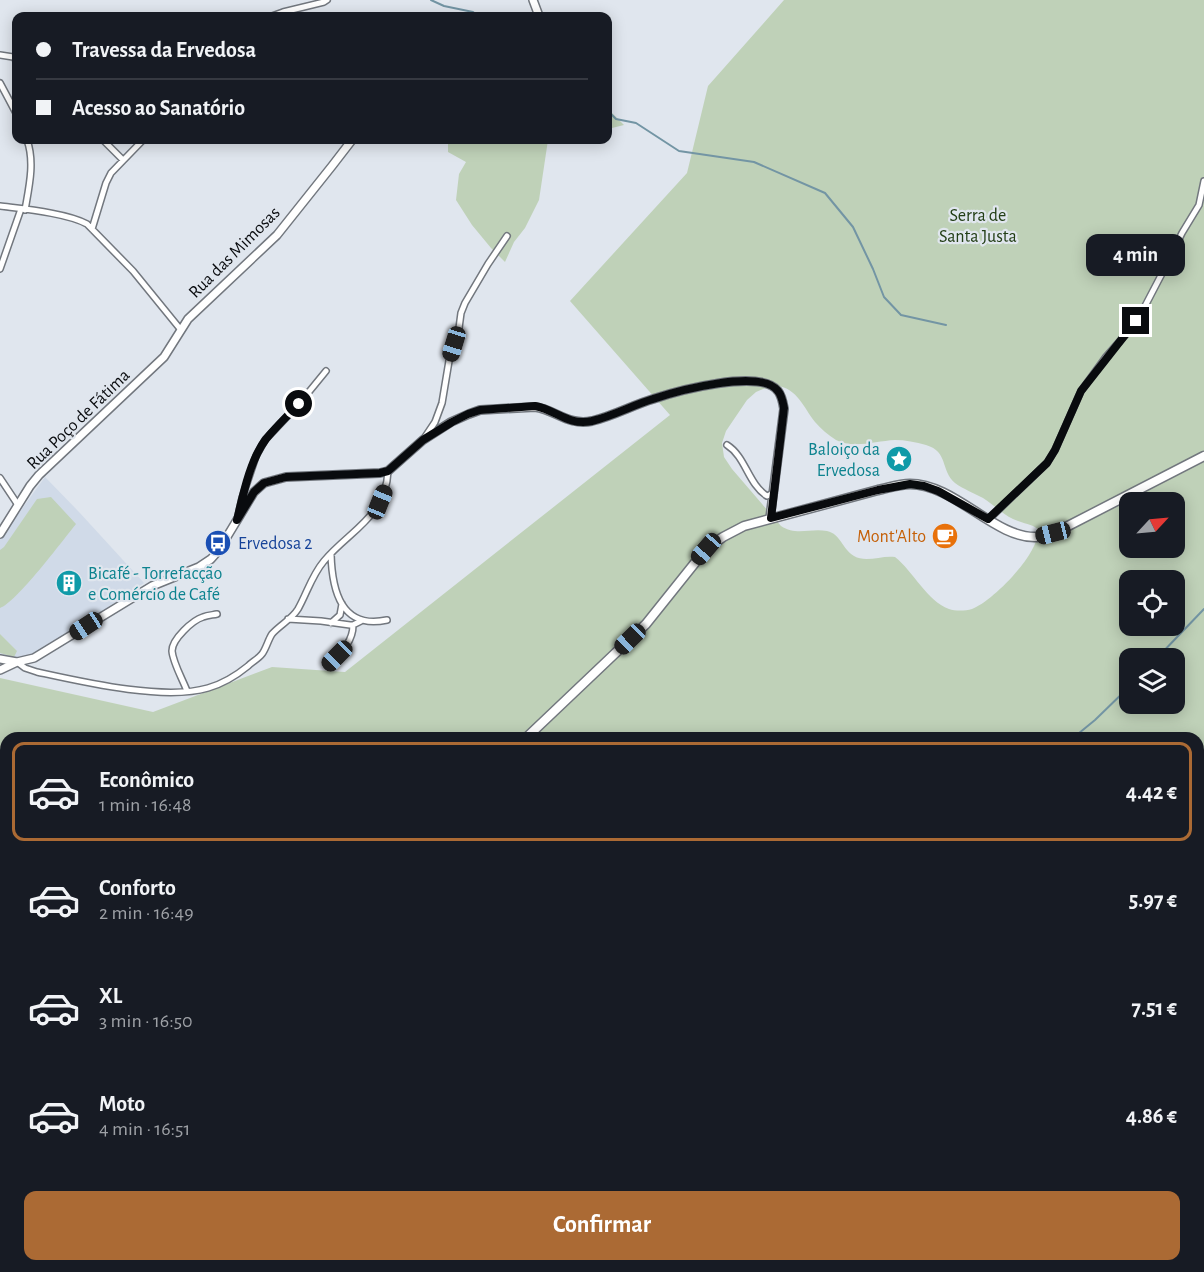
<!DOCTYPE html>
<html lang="pt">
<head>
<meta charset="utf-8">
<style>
	:root { --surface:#171b24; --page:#242831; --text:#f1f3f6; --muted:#9ea1a6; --line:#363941; --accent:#ab6a34 }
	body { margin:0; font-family:"Alegreya Sans",sans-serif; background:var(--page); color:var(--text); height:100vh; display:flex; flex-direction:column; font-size:22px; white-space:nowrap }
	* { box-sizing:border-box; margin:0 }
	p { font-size:20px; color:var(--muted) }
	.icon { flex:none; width:33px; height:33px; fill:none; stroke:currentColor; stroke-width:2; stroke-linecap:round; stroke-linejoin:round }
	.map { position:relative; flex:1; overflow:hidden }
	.side { position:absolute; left:0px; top:732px; width:1204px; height:540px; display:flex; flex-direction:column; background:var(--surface); border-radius:18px 18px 0 0; box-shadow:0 3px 15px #0003 }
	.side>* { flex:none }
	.guide { position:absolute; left:12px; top:12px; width:600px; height:132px; border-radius:12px; box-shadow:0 3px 15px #0003; display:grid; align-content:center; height:132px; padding:0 24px; background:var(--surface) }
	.needle { width:39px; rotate:64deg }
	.fabs { position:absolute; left:1119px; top:492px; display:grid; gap:12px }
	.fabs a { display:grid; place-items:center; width:66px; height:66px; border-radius:12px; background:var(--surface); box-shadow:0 3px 15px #0003; font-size:30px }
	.end { position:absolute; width:27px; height:27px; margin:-14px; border:8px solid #090b0e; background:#fff; box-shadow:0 0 0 3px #fff }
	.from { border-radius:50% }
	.bubble { position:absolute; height:42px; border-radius:12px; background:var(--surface); box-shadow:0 3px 15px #0003; font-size:20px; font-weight:600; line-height:42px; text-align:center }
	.car { position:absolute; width:18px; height:36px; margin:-18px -9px; border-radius:8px; box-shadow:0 0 4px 2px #0007; background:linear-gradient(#222 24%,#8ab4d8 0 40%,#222 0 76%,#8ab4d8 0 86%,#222 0) }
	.guide b { display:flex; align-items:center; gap:21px; height:57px; font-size:22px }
	.guide b+b { border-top:2px solid var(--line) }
	.guide i { width:15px; height:15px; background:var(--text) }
	ul { padding:10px 0 0; list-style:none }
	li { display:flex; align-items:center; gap:18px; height:99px; margin:0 12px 9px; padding:0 12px; border:3px solid transparent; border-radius:12px }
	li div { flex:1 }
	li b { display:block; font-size:22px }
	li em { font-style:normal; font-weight:600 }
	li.on { border-color:var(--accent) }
	li>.icon { width:54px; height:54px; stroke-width:1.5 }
	.button { display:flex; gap:12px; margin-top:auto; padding:12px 24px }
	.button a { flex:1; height:69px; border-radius:12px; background:var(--accent); color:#fff; font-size:24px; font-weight:600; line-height:69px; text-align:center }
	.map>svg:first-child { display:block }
	.built { fill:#d0dae8 }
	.green { fill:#bfd1b8; fill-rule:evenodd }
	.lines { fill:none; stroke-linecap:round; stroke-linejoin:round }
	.stream { stroke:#7395a4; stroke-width:2 }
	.minor-casing { stroke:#72777e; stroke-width:8 }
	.tertiary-casing { stroke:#72777e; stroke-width:10 }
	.primary-casing { stroke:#72777e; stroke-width:11 }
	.minor { stroke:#fff; stroke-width:5 }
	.tertiary { stroke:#fff; stroke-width:7 }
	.primary { stroke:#fff; stroke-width:8 }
	.route { stroke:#090b0e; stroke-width:8 }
	.labels { text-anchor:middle; stroke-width:4.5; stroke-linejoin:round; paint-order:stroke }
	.park-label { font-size:18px; fill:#223e15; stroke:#e0e6ee }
	.street-label { font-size:18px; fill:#090b0e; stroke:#e0e6ee }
	.culture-label { font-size:18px; fill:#0d838f; stroke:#e0e6ee; text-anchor:end }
	.food-label { font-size:18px; fill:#c56008; stroke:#e0e6ee; text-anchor:end }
	.transit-label { font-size:18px; fill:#164399; stroke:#e0e6ee; text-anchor:start }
</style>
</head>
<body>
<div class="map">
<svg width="1204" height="1272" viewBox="0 0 1204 1272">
	<rect width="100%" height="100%" fill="#e0e6ee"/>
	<path class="built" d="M45 477 79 512 144 583 73 631 29 656 7 658 0 655V539Z"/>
	<path class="green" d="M784 0H1204V1272H0V678L153 712 272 667 345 672 670 415 570 301 687 173 708 86ZM777 386C797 388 804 408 815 422 821 429 828 435 836 440 853 449 876 441 895 440 905 440 916 442 926 445 949 452 940 470 955 483 963 489 974 493 983 498 993 504 1002 514 1013 519 1021 523 1031 524 1038 529 1041 552 993 601 972 609 965 611 955 611 949 609 927 601 913 571 895 557 882 555 866 563 854 556 842 549 841 534 827 531 810 528 796 536 781 526L732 469 724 457 722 443 726 431 747 400 756 392 763 389ZM1130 502H1174V548H1130ZM1130 580H1174V626H1130ZM1130 658H1174V704H1130ZM6 738H1198V1266H6Z
		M608 109 624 125 608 129Z
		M448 140H548L539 200 525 228 514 242 505 262 491 248 472 225 456 200 459 174 466 162 448 152Z
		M51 497 76 524C63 540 16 603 0 608V550L4 547 37 499Z
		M0 634 17 651 14 657 0 653Z"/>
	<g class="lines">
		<path class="stream" d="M431 0 444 6 473 12 478 16
			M608 111 616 119 636 123 679 151 754 162 825 193 853 227 873 269 884 297 901 315 946 325
			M1157 658 1204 609
			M1073 738 1095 720 1130 686
			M379 1272 385 1266"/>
		<defs>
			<path id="minor" d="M272 16 283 12 324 2 327 0
				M0 55 13 57 16 60
				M0 83 16 113
				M103 140 123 160
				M0 206C23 209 67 213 87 224L133 271 181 330
				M25 210C29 187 35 162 27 140
				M92 229 106 183 111 173 143 140
				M0 269 21 209
				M425 437 435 422 442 403 449 361 459 328 461 313 465 303 488 264 507 236
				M727 445C746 457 748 484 767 496L774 493
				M0 478 18 505
				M238 516 242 498 256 456 265 440 299 404 326 371
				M989 519 1047 463 1055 450 1081 391 1105 358 1127 333 1144 308 1168 262 1182 233 1199 205 1204 181
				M331 554C332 590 341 630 387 620
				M288 619 321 621 350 625H353L361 621
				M331 623 340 615 342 604
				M17 662 25 668 37 672C83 682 164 701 208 688 222 684 237 675 248 666 252 662 258 659 262 654 266 649 268 640 272 634 280 625 292 619 298 609 307 593 312 575 324 561 349 531 386 517 388 471
				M328 665C340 653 353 643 353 625
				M187 691C183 680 173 663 172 651 172 639 193 620 203 617 208 615 213 615 217 614"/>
			<path id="tertiary" d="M533 0 539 16
				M0 534 30 486 39 475 164 357 188 319 277 235 332 166 352 140
				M0 659 17 662
				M0 670 17 662 34 658 152 586 199 567 211 559 219 550 254 492 264 483 286 477 380 473 388 471 423 440 451 422 469 414 480 410 535 407C556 410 568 426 592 421 613 416 633 405 653 399 677 391 761 368 778 391 782 396 783 403 784 409L770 518"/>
			<path id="primary" d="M526 738 646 624 706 549 723 537 744 526 878 490C888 488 899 484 910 484 955 484 995 539 1037 537 1048 536 1058 531 1068 526L1204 456
				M0 1213 6 1209"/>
		</defs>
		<use href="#minor" class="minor-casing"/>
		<use href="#tertiary" class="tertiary-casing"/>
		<use href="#primary" class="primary-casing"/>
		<use href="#minor" class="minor"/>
		<use href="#tertiary" class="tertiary"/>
		<use href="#primary" class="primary"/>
	</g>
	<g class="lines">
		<path class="route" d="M299 404C288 415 276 427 266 439 250 460 243 495 237 520L254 492 264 483 286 477 380 473 388 471 423 440 452 422 468 414 480 410 535 406C556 410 568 426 592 421 613 416 633 405 653 399 677 391 761 368 778 391 782 396 783 403 784 408L771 518 878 490 910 484 924 486 938 491 988 519 1047 463 1055 450 1081 391 1136 321"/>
	</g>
	<defs>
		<symbol id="sight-disc" viewBox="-11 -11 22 22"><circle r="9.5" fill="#0f9aa8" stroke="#e0e6ee"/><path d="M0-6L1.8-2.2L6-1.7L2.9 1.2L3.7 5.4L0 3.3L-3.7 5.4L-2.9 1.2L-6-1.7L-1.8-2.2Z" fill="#fff"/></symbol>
		<symbol id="cafe-disc" viewBox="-11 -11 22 22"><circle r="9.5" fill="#e8710a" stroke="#e0e6ee"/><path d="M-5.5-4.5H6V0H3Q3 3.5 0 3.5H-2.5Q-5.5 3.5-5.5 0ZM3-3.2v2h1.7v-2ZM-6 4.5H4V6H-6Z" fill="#fff"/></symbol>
		<symbol id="bus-disc" viewBox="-11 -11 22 22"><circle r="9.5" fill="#1a4fb4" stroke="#e0e6ee"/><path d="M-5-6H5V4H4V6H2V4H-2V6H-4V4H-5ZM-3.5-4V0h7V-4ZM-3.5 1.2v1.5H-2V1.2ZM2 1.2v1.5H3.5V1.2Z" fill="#fff"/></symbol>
		<symbol id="building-disc" viewBox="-11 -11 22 22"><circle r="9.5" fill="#0f9aa8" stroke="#e0e6ee"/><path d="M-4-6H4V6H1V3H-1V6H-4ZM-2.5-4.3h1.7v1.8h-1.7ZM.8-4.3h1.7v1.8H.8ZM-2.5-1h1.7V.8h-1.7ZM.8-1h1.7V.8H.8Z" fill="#fff"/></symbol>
	</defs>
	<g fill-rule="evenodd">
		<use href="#sight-disc" x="884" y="444" width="30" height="30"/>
		<use href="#cafe-disc" x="930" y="521" width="30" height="30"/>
		<use href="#bus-disc" x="203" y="528" width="30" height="30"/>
		<use href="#building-disc" x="54" y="568" width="30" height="30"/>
	</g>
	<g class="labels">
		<g class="park-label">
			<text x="978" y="221">Serra de<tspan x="978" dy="21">Santa Justa</tspan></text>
		</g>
		<g class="street-label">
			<text transform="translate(234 252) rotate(-45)" y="6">Rua das Mimosas</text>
			<text transform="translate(78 419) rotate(-44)" y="6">Rua Poço de Fátima</text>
		</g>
		<g class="culture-label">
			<text x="880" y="455">Baloiço da<tspan x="880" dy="21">Ervedosa</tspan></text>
			<text x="88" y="579" text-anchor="start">Bicafé - Torrefacção<tspan x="88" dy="21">e Comércio de Café</tspan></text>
		</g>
		<g class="food-label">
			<text x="926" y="542">Mont'Alto</text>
		</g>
		<g class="transit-label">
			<text x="238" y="549">Ervedosa 2</text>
		</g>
	</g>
</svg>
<div class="fabs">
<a><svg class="needle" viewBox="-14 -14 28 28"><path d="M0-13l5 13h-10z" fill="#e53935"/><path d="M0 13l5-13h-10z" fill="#9ea1a6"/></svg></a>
<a><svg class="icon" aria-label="locate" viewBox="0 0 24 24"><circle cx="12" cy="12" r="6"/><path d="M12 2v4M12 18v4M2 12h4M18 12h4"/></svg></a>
<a><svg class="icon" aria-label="layers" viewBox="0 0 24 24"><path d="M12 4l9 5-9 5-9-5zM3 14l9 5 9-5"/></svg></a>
</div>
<i class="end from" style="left:299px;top:404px"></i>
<i class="end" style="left:1136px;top:321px"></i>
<div class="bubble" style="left:1086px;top:234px;width:99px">4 min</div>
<i class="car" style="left:454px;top:344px;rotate:197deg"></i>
<i class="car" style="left:380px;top:502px;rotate:22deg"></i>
<i class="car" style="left:1053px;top:533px;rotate:256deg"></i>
<i class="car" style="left:706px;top:549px;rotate:221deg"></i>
<i class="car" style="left:86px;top:626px;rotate:237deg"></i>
<i class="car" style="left:630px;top:639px;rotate:226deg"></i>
<i class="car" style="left:337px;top:656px;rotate:225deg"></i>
<div class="guide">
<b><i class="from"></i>Travessa da Ervedosa</b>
<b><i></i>Acesso ao Sanatório</b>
</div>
<section class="side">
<ul>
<li class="on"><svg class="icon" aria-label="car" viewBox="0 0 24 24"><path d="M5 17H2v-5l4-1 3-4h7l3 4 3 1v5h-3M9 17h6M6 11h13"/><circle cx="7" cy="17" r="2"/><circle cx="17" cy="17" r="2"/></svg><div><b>Econômico</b><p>1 min · 16:48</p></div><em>4.42 €</em></li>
<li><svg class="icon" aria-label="car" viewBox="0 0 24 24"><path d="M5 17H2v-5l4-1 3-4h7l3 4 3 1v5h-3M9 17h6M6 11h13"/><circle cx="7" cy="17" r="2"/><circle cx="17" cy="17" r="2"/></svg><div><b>Conforto</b><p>2 min · 16:49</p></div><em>5.97 €</em></li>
<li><svg class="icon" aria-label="car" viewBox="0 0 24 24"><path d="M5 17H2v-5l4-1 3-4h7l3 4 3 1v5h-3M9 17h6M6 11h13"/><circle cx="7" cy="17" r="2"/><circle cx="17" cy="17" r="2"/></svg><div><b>XL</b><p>3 min · 16:50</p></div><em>7.51 €</em></li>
<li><svg class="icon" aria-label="car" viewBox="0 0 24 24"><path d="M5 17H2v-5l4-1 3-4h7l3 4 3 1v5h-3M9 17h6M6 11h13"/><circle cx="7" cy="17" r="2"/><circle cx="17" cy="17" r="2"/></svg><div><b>Moto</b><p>4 min · 16:51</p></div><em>4.86 €</em></li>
</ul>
<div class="button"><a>Confirmar</a></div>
</section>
</div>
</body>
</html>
